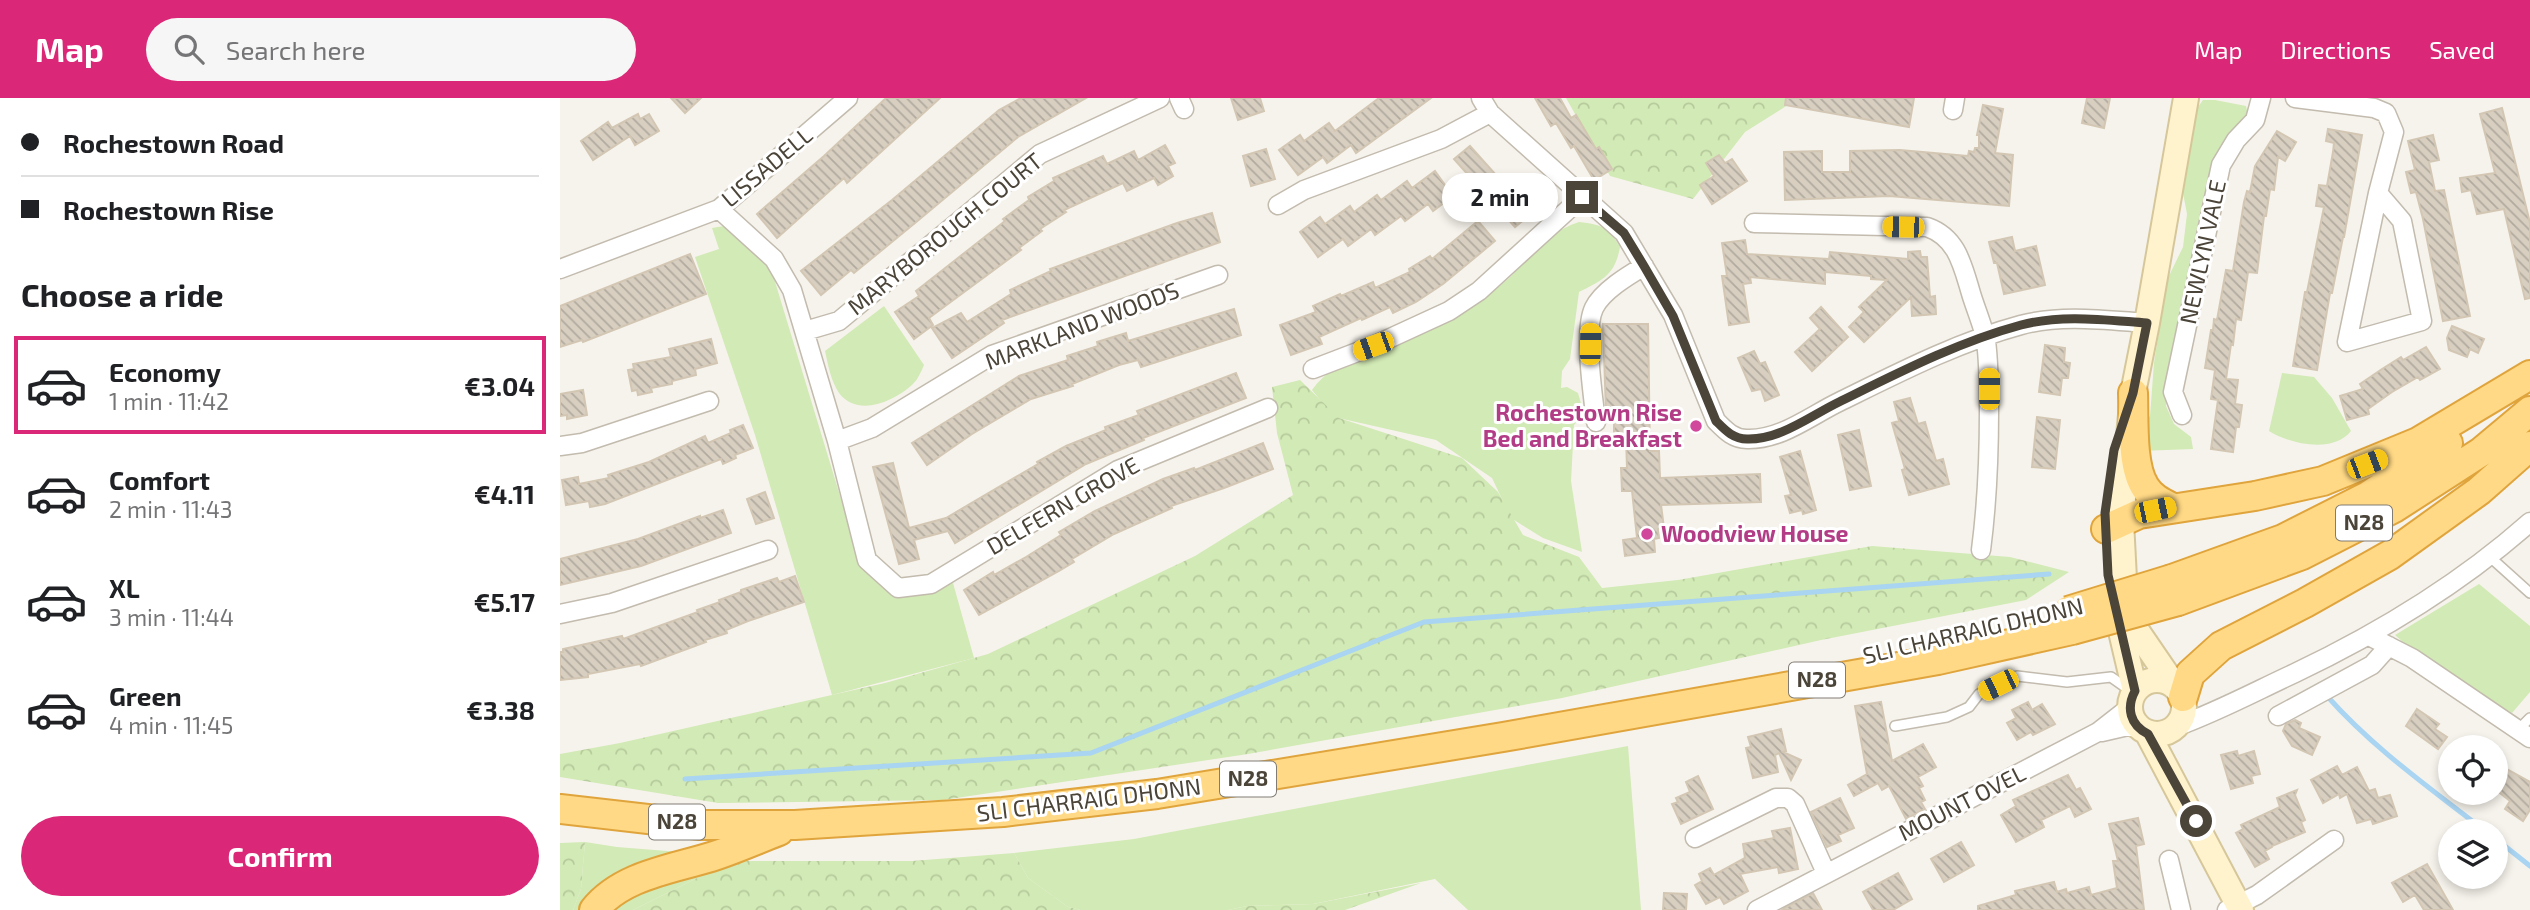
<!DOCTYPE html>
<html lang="en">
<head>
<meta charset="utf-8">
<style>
	:root { --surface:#fff; --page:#f6f6f6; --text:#202124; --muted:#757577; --line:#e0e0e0; --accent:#db2777 }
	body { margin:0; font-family:"Exo 2",sans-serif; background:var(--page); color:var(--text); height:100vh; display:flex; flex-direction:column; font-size:26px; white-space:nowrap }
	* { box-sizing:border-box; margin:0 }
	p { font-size:23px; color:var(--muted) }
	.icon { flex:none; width:38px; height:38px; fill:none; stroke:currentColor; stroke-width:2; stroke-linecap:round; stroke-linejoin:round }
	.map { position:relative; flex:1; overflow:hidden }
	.drawer { display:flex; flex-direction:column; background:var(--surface); width:560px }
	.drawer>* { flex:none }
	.guide { display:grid; align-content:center; height:154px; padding:0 21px; background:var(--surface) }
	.buttons { position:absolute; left:1878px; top:637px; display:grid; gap:14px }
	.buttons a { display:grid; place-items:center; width:70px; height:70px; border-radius:50%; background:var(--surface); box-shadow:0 4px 10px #0003; font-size:35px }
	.end { position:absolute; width:32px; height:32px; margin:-16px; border:9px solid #4b4439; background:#fff; box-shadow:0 0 0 4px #fff }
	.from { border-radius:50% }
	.bubble { position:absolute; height:49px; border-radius:24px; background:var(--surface); box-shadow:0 4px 10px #0003; font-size:23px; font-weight:700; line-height:49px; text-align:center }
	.car { position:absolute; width:21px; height:42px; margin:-21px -10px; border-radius:9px; box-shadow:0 0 5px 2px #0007; background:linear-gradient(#f5c518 24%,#345 0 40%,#f5c518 0 76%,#345 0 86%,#f5c518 0) }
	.guide b { display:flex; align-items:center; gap:24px; height:66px; font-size:26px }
	.guide b+b { border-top:2px solid var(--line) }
	.guide i { width:18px; height:18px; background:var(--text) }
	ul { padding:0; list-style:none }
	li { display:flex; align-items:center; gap:21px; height:98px; margin:0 14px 10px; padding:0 7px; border:4px solid transparent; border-radius:0px }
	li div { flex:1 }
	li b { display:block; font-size:26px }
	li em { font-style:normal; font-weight:700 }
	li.on { border-color:var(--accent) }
	li>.icon { width:63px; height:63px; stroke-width:1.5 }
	h2 { padding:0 21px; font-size:32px; line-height:84px }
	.primary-button { display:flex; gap:14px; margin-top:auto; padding:14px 21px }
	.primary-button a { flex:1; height:80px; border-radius:42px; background:var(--accent); color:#fff; font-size:28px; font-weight:700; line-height:80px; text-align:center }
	header { display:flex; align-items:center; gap:42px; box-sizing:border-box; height:98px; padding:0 35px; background:var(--accent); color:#fff }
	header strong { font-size:33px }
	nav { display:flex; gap:38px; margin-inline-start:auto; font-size:24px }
	.search { width:490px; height:63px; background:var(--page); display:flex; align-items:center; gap:18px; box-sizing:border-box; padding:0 24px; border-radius:38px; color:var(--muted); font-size:26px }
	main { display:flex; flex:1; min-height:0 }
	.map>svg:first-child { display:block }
	.grass { fill:#d2eab5 }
	.forest { fill:url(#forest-crowns) }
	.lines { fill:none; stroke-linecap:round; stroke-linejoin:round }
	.stream { stroke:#a9d4f2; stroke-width:5 }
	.building { fill:url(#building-back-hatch); stroke:#d3c7b4; stroke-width:2 }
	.service-casing { stroke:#c2bbae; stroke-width:12 }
	.minor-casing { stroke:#c2bbae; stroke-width:21 }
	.secondary-casing { stroke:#d6c79b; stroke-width:28 }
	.trunk-casing { stroke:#e0a43c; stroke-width:32 }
	.service { stroke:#fff; stroke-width:9 }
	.minor { stroke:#fff; stroke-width:18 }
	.secondary { stroke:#fff3cd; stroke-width:24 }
	.trunk { stroke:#ffd985; stroke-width:28 }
	.trunk-bridge-casing { stroke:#e0a43c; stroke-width:32; stroke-linecap:butt }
	.trunk-bridge { stroke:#ffd985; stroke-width:28 }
	.route { stroke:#4b4439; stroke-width:9 }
	.hotel-dot { fill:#d1479c; stroke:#fff; stroke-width:2.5 }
	.labels { text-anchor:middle; stroke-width:6; stroke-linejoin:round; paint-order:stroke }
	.shield { fill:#fff; stroke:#817c74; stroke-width:2 }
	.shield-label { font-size:21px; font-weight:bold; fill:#4b4439 }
	.street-label { font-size:23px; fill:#4b4439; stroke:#fff }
	.hotel-label { font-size:23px; font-weight:bold; fill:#b23c85; stroke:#fff; text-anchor:end }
</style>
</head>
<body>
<header>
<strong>Map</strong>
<div class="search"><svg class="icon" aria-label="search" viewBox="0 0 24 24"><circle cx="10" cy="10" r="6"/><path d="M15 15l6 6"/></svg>Search here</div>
<nav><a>Map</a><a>Directions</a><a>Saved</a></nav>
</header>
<main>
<section class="drawer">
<div class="guide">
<b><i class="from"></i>Rochestown Road</b>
<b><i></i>Rochestown Rise</b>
</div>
<h2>Choose a ride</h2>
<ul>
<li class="on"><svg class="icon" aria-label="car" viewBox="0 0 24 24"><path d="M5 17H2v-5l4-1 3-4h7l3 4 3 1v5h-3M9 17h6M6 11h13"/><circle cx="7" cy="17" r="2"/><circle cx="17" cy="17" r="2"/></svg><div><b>Economy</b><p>1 min · 11:42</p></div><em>€3.04</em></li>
<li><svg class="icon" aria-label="car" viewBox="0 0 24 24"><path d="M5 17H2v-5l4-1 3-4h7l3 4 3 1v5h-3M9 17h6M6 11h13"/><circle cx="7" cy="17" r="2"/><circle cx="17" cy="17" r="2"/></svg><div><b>Comfort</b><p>2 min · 11:43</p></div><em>€4.11</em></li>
<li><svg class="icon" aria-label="car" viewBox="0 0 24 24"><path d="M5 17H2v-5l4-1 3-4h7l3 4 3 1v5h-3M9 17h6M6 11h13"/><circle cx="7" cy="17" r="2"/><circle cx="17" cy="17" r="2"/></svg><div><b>XL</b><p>3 min · 11:44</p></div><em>€5.17</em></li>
<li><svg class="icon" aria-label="car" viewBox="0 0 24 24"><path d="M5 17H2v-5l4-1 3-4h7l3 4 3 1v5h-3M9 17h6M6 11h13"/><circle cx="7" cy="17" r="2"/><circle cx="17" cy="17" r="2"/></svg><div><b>Green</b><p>4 min · 11:45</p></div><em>€3.38</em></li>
</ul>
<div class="primary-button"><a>Confirm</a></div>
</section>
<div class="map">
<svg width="1970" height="812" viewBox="0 0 1970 812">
	<defs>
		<pattern id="forest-crowns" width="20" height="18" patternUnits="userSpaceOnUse" patternTransform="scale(1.75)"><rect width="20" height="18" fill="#d2eab5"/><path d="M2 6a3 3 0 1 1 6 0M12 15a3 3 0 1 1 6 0" fill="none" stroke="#b6ca9c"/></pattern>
		<pattern id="building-back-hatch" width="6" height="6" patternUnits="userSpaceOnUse" patternTransform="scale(1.75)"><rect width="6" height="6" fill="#d8cfc1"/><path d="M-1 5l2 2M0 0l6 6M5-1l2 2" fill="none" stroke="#b1aa9e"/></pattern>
	</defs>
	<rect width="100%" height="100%" fill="#f6f3ec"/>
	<path class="grass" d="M1643 2H1655L1686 8 1689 21 1650 90 1606 308 1614 326 1631 339 1633 351 1580 353 1579 334 1590 318 1594 265 1607 182 1623 149 1627 116 1623 95 1638 9Z
		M1019 124C1042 127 1048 128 1060 149 1055 177 1043 182 1019 194L1010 261 1002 273 1001 290 1007 289 1018 295 1024 316 1014 327 1011 383 1022 454 983 440 951 420 932 380 876 342 774 319 752 292C777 255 841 248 879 228 899 217 923 202 941 187 968 165 984 135 1019 124Z
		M164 128C185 141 199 157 213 177L301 467C329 504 353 501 393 485L414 560 272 597 195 337 135 159 159 151 152 130Z
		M324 208 364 267C361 274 358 281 353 286 335 303 298 320 279 295 271 283 268 267 265 253Z
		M1722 275 1754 279 1772 300 1791 333C1773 356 1730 346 1709 333Z
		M1919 486 1970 528V594L1952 615 1854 554 1835 537Z
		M1068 648 1081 812H908L875 781 753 806 687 808 668 812H521L508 809 468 780 454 755 574 741Z
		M25 744 57 749 120 754 24 812H13L21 791Z
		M137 772 145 776 73 812H45L69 794Z"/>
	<path class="forest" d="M1006 0H1239L1185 34 1133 101 1050 78Z
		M740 282 779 320 902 360 938 394 963 437 1019 459 1042 490 1118 482 1312 448 1450 459 1509 474 1466 502 1261 542 1002 600 688 656 383 702 158 705 0 679V656L60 645 325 585 428 556 635 458 733 397 717 335 712 289Z
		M25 744 21 791 13 812H0V745Z
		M454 755 468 780 508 809 521 812H73L147 775 182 763H352Z
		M861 785 785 812H668L687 808 753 806Z"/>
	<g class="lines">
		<path class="stream" d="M1767 598C1813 650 1870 690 1925 733
			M125 681 531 655 864 524 1489 476
			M1936 741 1970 768"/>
	</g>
	<path class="building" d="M111 0H141L125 15Z
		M326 0H380L287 85 284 80 217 140 197 116 264 58Z
		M461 0H526L458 39 355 125 294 175 291 172 261 197 241 173 332 102 439 12Z
		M671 0H700L704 13 678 22Z
		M819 0H871L796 55 791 47 767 65 763 59 738 77 719 52 740 37 744 43 769 25 775 33Z
		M975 0H1000L1011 20 1016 17 1036 51 1039 49 1052 71 1034 82 1014 48 1011 50 996 25 991 28Z
		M1226 0H1354L1349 29 1225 7Z
		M1527 0H1550L1544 30 1522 25Z
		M1423 7 1443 11 1435 55 1453 57 1449 108 1329 98 1225 102 1224 54 1262 53V74H1290V53L1340 52 1408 58 1409 53 1414 54 1415 50H1419V37H1417Z
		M1942 10 1970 125V200L1965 201 1944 111 1917 116 1911 92 1902 94 1900 80 1935 75 1920 16Z
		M78 16 80 21 89 16 99 33 75 47 70 38 33 62 21 43 48 24 52 30Z
		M1768 31 1802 37 1784 139H1783L1772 195H1770L1757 272 1733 268 1745 194H1747L1764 109 1756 108 1759 87 1767 88 1773 54 1774 45 1766 43Z
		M1717 33 1736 44 1725 63 1718 59 1714 92 1710 91 1706 118H1704L1697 175 1688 174 1681 222 1676 221 1673 247 1671 246 1666 281 1678 282 1675 306 1682 307 1679 329H1676L1673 354 1651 351 1658 302 1651 301 1655 272 1645 270 1651 232H1653L1654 221 1657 222 1666 172 1673 173 1684 104 1687 93 1690 94 1695 68Z
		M1873 37 1879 62 1869 64 1875 93 1884 92 1910 218 1883 223 1863 121 1856 94 1851 95 1846 74 1855 72 1848 43Z
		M605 47 615 65 608 68 613 78 598 87 594 80 567 93 563 85 504 112 506 114 480 131 482 133 459 150 461 152 369 220 373 227 354 241 335 214 359 198 356 193 445 123 443 121 469 102 468 99 494 83 493 80 543 58 547 66 574 53 578 62Z
		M910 48 971 116 955 129 894 61Z
		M706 51 715 81 691 88 683 58Z
		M1159 57 1165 65 1172 61 1187 83 1152 106 1140 87 1154 78 1146 65Z
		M875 73 893 98 873 113 868 106 845 123 841 118 815 137 811 131 788 148 783 141 758 159 740 134 760 119 765 126 790 108 794 114 817 97 821 102 847 83 852 90Z
		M652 115 660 144 442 222 444 225 392 260 372 230 401 215 407 224 451 196 450 192 491 173 490 171 617 125Z
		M918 123 935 143 883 186 856 204 833 215 830 209 802 222 801 220 759 239 762 246 731 257 720 227 756 214 753 208 780 196 781 198 813 184 815 190 850 174 849 171 870 158 872 161Z
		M1452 139 1455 153 1476 148 1485 187 1444 196 1437 165H1434L1429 144Z
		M1185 142 1187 156 1269 161 1270 154 1348 161V154L1360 153 1361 159H1367L1370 199 1375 198 1376 216 1352 218 1351 199 1304 244 1289 229 1304 214 1299 209 1327 182 1311 181V178L1265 174V186L1190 179 1191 185 1183 186 1189 224 1169 227 1162 178H1167L1162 145Z
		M130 156 146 196 23 244 22 242 0 249V208Z
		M1261 209 1288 239 1252 273 1235 254 1260 231 1250 220Z
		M674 211 681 237 581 269 578 262 559 267 512 286 513 288 471 301 412 336 367 367 352 345 459 278 508 262 507 258 538 248 537 244 566 235 568 243Z
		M1043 226H1088L1090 353H1099L1100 380 1200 376 1201 404 1101 407 1104 430 1098 431 1099 440 1094 441 1095 454 1065 458 1063 442 1077 440 1072 393H1062L1061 370H1067L1066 340H1054V315H1046Z
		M1892 228 1924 241 1918 255 1910 251 1907 259 1889 252 1887 240Z
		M151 241 157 265 135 271 136 277 112 283V286L91 290 92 294 78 297 77 292 72 293 68 272 74 271 73 266 111 259 109 251Z
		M1485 247 1505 250 1504 264 1510 265 1508 280H1502L1500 297 1479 294Z
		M1866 249 1880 271 1860 282 1858 279 1832 294 1808 311 1809 316 1787 322 1780 298 1803 291 1800 286 1822 271 1841 259 1843 262Z
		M1194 253 1200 266 1205 264 1219 297 1205 303 1201 291 1192 293 1178 260Z
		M676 275 686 300 583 340 584 342 526 366 395 445 388 433 354 442 359 461 339 466 313 369 333 365 349 430 386 420 478 366 477 364 506 348 546 332 545 329 579 317 577 313Z
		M23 292 27 317 7 321V317L0 318V296Z
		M1350 300 1358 326 1365 324 1376 363 1383 361 1389 386 1349 397 1342 372 1345 371 1332 325 1339 323 1334 304Z
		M1477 319 1500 322 1495 371 1472 369Z
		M183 327 193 350 175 357 176 360 163 366 161 361 45 406 30 409 29 403 6 407 2 382 18 379 19 386 49 380 48 377 89 364 145 338 148 345 171 335 170 332Z
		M1299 332 1311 388 1290 392 1278 337Z
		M703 345 713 371 664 390 611 408 612 410 554 436 512 461 514 464 499 473 419 517 404 492 433 474 434 477 466 459 501 437 499 434 535 413 603 381 634 370 635 372Z
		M1240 353 1256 412 1243 416 1242 412 1230 415 1225 398 1231 397 1220 359Z
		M205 394 214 420 196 426 187 401Z
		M163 412 171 435 81 468 0 487V461L78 441 140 418V420Z
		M235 478 244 504 188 523 166 532 167 535 145 542 146 544 81 568 80 566 28 576V579L0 582V554H3V551L62 538 63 541 138 514 137 512 160 504 159 502 181 494V492L217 480 219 484Z
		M1321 604 1332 663 1363 646 1376 669 1358 679 1363 688 1359 690 1365 702 1361 704 1365 711 1346 721 1329 688 1322 692 1318 685 1294 698 1288 687 1307 676 1295 608Z
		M1468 604 1472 612 1482 606 1495 626 1473 637 1471 634 1457 642 1447 625 1456 620 1452 612Z
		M1857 611 1879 626 1875 631 1887 639 1878 651 1846 628Z
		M1735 622 1741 625 1739 630 1760 639 1752 657 1732 648 1723 633 1726 626Z
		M1221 631 1226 653 1223 654 1241 662 1231 682 1219 655 1215 657 1218 674 1193 680 1186 650 1191 649 1188 639Z
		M1677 653 1678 658 1694 653 1700 676 1691 678 1693 685 1671 691 1661 657Z
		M1936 665 1970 684V712L1963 723 1945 711 1950 703 1936 692Z
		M1777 668 1782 677 1797 669 1809 693 1815 691 1818 700 1830 697 1837 718 1813 726 1811 721 1797 725 1787 696 1780 700 1779 696 1763 705 1751 682Z
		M1508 677 1516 692 1520 690 1531 711 1515 719 1510 708 1481 722 1484 729 1456 744 1441 717 1456 708 1453 702Z
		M1138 678 1153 711 1121 726 1112 706 1118 704 1116 700 1130 694 1126 684Z
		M1737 692 1735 697 1745 722 1741 724 1745 734 1712 748V749L1705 753 1709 761 1695 769 1676 735 1683 731 1681 727 1720 709 1717 700Z
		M1280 700 1294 730 1278 737 1281 743 1267 749 1251 714Z
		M1578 720 1584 746 1576 748 1584 812H1418V808L1456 797 1455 793 1494 784 1497 794 1506 791 1507 795 1529 789 1531 797 1557 790 1553 763H1558L1549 726Z
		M1230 730 1238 771 1219 775 1218 769 1180 776 1188 793 1164 806 1160 799 1146 806 1135 787 1142 783 1139 776 1150 770 1154 777 1185 760 1183 746 1214 740 1212 733Z
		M1401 744 1414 767 1384 784 1371 761Z
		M1867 766 1893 812H1864L1855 797 1843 804 1832 785Z
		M1338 775 1352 801 1333 812H1313L1303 794Z
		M1104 795 1127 796 1126 812H1103Z
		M1253 795 1262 812H1222L1226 809Z"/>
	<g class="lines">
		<defs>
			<path id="service" d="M1930 459 1970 495
				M1335 628 1387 619 1409 609 1419 596 1457 578 1507 584 1551 579 1568 591
				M1958 632 1970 620"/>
			<path id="minor" d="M619 0 624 11
				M921 0 930 15 1064 135 1113 217 1156 323C1165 332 1173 341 1187 341 1221 342 1250 318 1279 304 1338 275 1398 244 1461 227 1502 216 1545 222 1587 225
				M1735 0 1814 10 1826 15 1834 34 1818 95 1787 244 1862 223 1842 123 1818 95
				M1393 12 1395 0
				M718 107 744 92 881 41 930 15
				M159 111 214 161 232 192 277 343 307 462 338 490 371 486 558 372 708 310
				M1194 125 1367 129C1396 139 1402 165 1410 192 1414 207 1424 230 1426 243 1429 266 1429 290 1429 313 1429 359 1427 406 1421 452
				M0 171 159 111 288 0
				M245 233 279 223 480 56 600 0
				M753 271 813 248 889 213 919 193 1022 99
				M1622 317 1613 294 1661 67 1676 42 1695 22 1701 0
				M1036 324C1033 297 1023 233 1034 210 1042 193 1069 177 1084 168
				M277 343 312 330 432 257 658 177
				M0 348 22 345 149 303
				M0 516 52 505 208 452
				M1809 538 1852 560 1970 640
				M1718 618 1812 567 1829 548
				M1618 628C1659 613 1696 593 1735 575 1821 534 1899 487 1970 424
				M1542 634 1568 628 1580 631
				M1135 740 1216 700H1228L1235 706 1266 775
				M1609 762 1621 812
				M1197 812 1538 634 1570 609
				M1667 812 1697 797 1774 742"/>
			<path id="secondary" d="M1556 512 1575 593
				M1570 609a27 27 0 1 1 54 0a27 27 0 1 1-54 0Z
				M1616 590 1577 533 1564 481 1561 423 1573 295 1587 225 1626 0
				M1588 636 1681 812"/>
			<path id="trunk" d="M1573 295C1574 321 1571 368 1585 389 1591 399 1601 404 1611 409
				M1546 431 1579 416 1695 398 1763 383 1858 344 1970 277
				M1612 481 1723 441 1808 398 1888 345
				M1618 503 1742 457 1834 410 1921 354 1970 313
				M1623 599 1630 576 1661 548 1745 505 1830 457 1919 393 1970 348
				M0 711 140 727H235L443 714 597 696 943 639 1378 562 1512 532
				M34 812C63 776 115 771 157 757 178 750 198 741 219 733"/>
		</defs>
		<use href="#service" class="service-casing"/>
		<use href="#minor" class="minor-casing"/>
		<use href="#secondary" class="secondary-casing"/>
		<use href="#trunk" class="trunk-casing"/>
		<use href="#service" class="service"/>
		<use href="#minor" class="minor"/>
		<use href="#secondary" class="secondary"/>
		<use href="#trunk" class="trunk"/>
		<defs>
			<path id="trunk-bridge" d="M1508 513 1612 481
				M1512 532 1618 503"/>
		</defs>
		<use href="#trunk-bridge" class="trunk-bridge-casing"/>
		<use href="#trunk-bridge" class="trunk-bridge"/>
	</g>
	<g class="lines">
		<path class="route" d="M1022 99 1064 135 1084 168 1113 218 1156 323C1165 332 1173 341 1187 341 1220 342 1250 318 1279 304 1338 275 1398 244 1461 227 1502 216 1545 222 1587 225L1573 295 1554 352 1545 415 1548 477 1575 593C1566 610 1570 627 1588 636L1636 723"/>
	</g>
	<g class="hotel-dot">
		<circle cx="1136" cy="328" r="7"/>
		<circle cx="1087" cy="436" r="7"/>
	</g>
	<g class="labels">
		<g class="shield">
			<rect x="1776" y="407.5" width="56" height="35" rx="5"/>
			<rect x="1229" y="564.5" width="56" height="35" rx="5"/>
			<rect x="660" y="663.5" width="56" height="35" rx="5"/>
			<rect x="89" y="706.5" width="56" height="35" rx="5"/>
		</g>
		<g class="shield-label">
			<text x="1804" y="432">N28</text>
			<text x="1257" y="589">N28</text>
			<text x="688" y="688">N28</text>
			<text x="117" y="731">N28</text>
		</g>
		<g class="street-label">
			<text transform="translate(207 69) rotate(-40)" y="8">LISSADELL</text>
			<text transform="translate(385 136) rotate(-39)" y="8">MARYBOROUGH COURT</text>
			<text transform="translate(1643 154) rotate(-78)" y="8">NEWLYN VALE</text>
			<text transform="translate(522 228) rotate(-21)" y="8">MARKLAND WOODS</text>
			<text transform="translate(503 408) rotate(-30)" y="8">DELFERN GROVE</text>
			<text transform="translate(1413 533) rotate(-13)" y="8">SLI CHARRAIG DHONN</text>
			<text transform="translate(529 702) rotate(-7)" y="8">SLI CHARRAIG DHONN</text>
			<text transform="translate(1402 705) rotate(-27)" y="8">MOUNT OVEL</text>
		</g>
		<g class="hotel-label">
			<text x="1122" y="323">Rochestown Rise<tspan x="1122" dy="26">Bed and Breakfast</tspan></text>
			<text x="1101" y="444" text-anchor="start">Woodview House</text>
		</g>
	</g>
</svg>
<div class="buttons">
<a><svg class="icon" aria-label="locate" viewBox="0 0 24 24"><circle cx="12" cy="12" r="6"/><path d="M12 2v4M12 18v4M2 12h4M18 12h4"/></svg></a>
<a><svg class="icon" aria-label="layers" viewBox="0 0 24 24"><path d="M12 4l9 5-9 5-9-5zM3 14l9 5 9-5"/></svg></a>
</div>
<i class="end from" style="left:1636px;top:723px"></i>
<i class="end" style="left:1022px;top:99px"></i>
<div class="bubble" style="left:882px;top:75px;width:116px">2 min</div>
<i class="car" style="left:1343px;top:129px;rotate:271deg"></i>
<i class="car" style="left:1030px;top:246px;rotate:1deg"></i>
<i class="car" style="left:813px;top:248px;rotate:250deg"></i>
<i class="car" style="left:1429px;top:291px;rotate:0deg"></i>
<i class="car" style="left:1807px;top:366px;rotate:69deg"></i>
<i class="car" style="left:1595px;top:412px;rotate:78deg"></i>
<i class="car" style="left:1438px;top:587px;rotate:244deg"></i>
</div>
</main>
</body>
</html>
